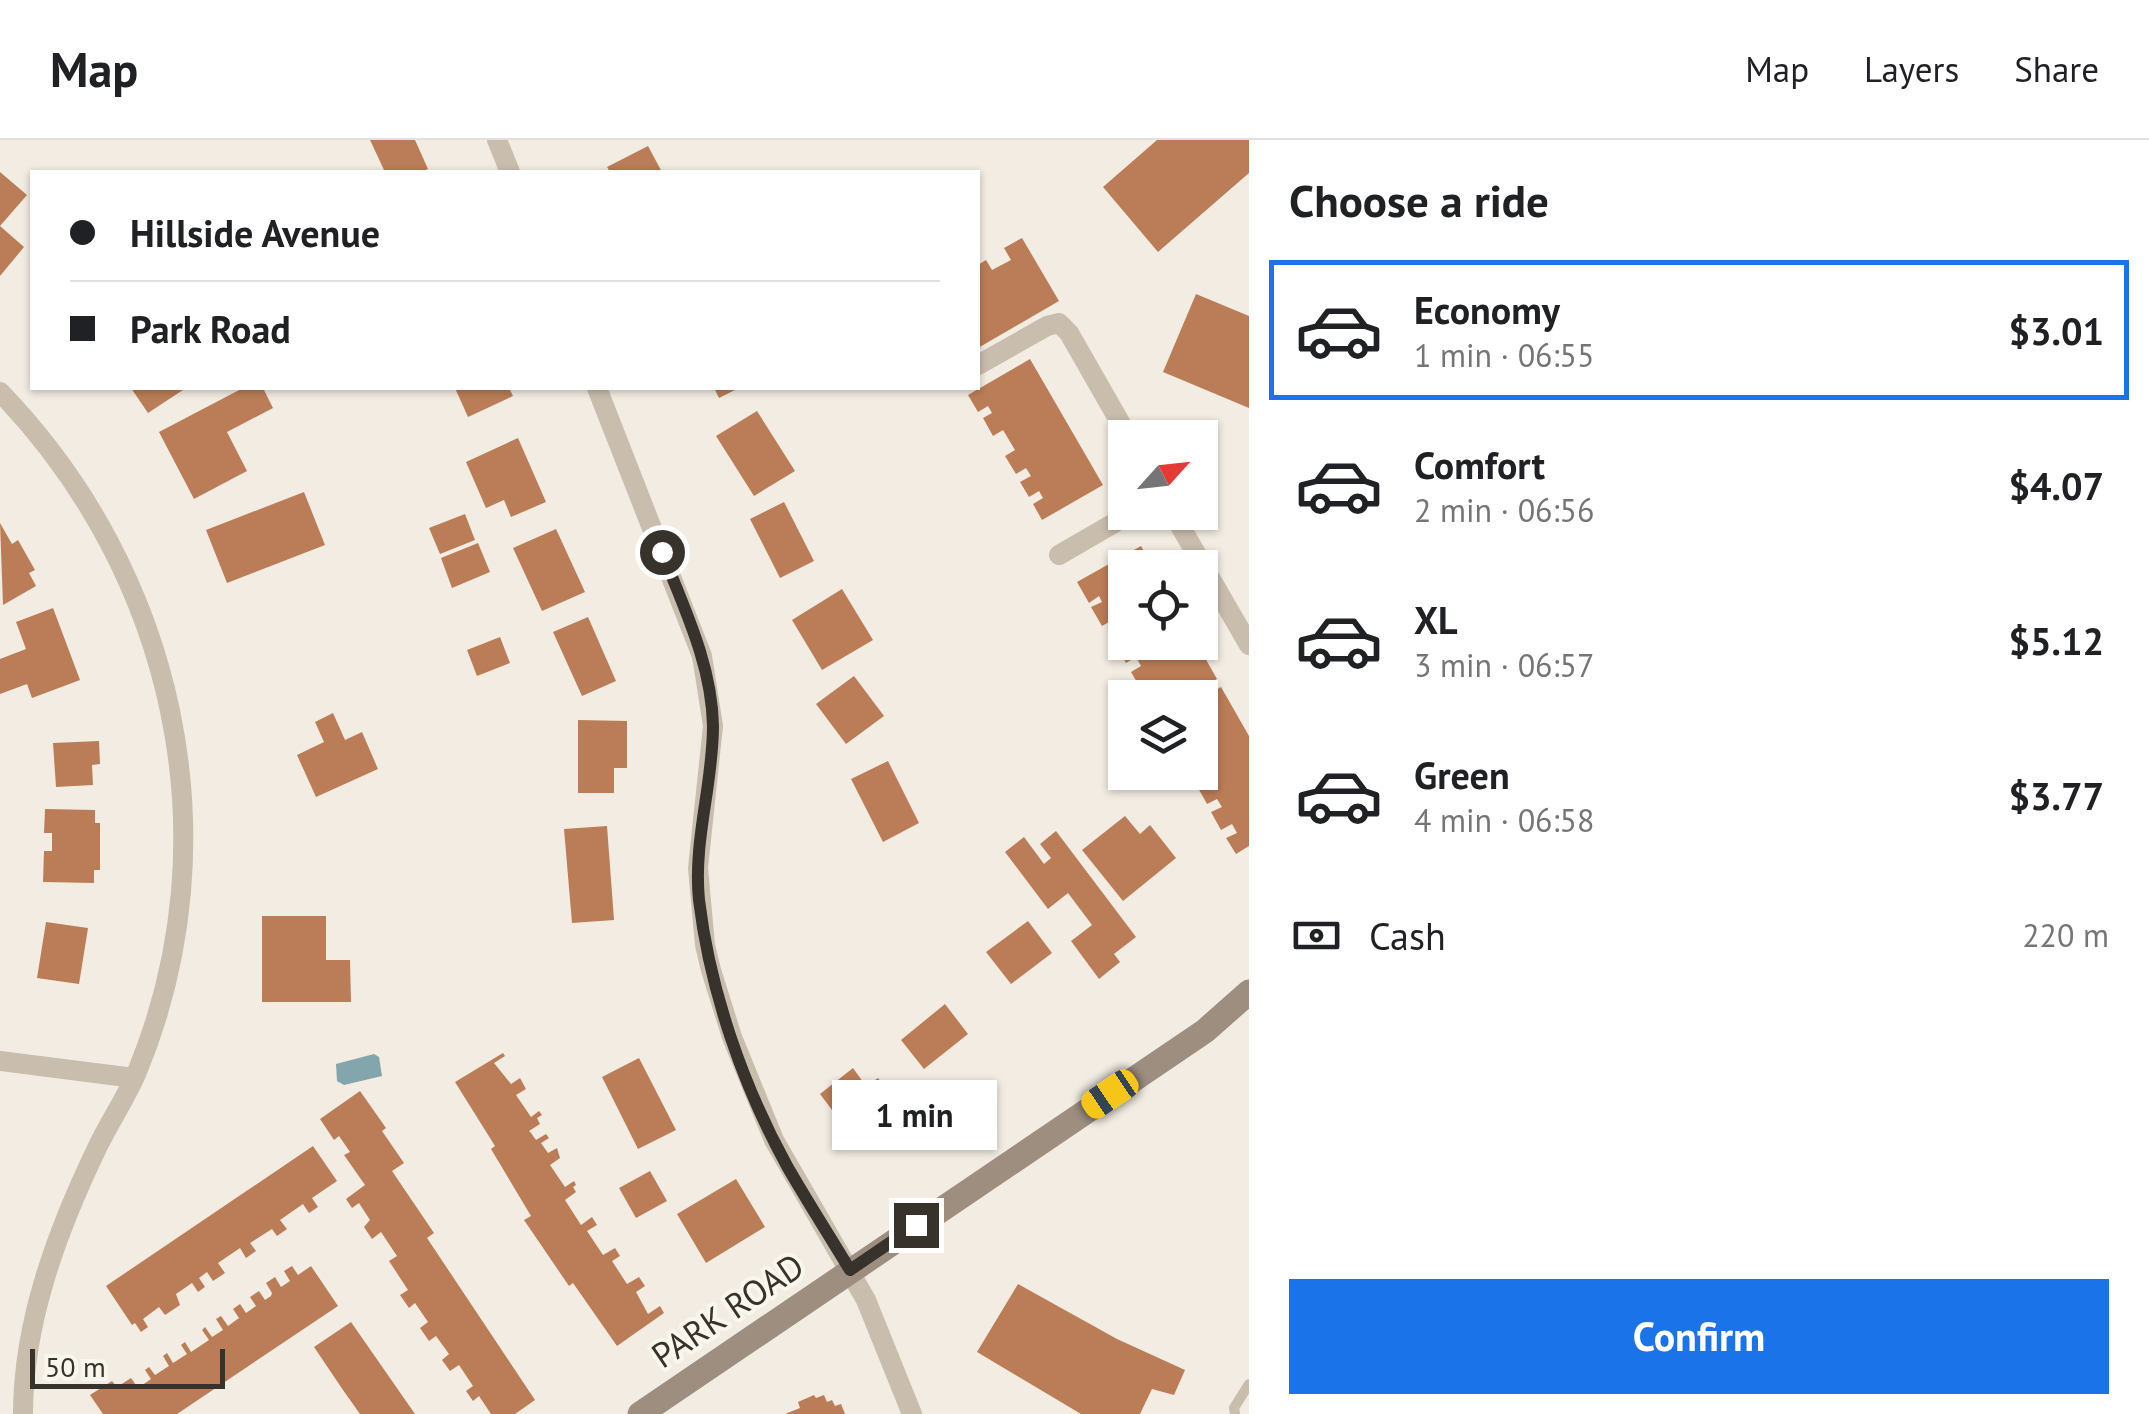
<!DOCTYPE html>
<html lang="en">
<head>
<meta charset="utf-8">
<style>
	:root { --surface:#fff; --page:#f6f6f6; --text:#202124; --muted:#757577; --line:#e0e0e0; --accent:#1a73e8 }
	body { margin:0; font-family:"PT Sans",sans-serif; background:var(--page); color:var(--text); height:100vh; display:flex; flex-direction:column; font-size:38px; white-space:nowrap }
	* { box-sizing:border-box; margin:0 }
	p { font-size:32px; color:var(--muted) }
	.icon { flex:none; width:55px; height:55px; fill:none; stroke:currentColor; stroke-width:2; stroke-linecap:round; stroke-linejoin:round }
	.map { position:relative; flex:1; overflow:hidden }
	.details { display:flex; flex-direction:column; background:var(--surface); width:900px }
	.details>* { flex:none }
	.top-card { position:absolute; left:30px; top:30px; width:950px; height:220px; border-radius:0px; box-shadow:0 2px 8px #0004; display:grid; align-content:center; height:220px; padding:0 40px; background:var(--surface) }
	.needle { width:65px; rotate:63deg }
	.controls { position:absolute; left:1108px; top:280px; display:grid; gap:20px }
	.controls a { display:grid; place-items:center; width:110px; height:110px; border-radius:0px; background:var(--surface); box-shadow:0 2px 8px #0004; font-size:50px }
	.scale { position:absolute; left:30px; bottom:25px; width:195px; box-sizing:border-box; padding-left:10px; border:5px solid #38322c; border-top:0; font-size:28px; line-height:35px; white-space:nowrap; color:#38322c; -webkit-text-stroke:8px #f9f6ee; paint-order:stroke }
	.end { position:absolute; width:45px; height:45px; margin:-22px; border:12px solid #38322c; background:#fff; box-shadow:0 0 0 5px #fff }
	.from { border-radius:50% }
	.bubble { position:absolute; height:70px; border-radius:0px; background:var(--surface); box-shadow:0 2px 8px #0004; font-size:32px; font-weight:800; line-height:70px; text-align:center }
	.car { position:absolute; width:30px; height:60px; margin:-30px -15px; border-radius:12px; box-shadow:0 0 8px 2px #0007; background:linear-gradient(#f5c518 24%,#345 0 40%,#f5c518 0 76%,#345 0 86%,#f5c518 0) }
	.top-card b { display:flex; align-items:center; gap:35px; height:95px; font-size:38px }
	.top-card b+b { border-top:2px solid var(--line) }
	.top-card i { width:25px; height:25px; background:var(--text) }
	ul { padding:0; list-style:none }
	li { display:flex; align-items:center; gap:30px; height:140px; margin:0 20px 15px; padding:0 20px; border:5px solid transparent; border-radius:0px }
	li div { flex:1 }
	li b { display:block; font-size:38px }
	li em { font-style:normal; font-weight:800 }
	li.current { border-color:var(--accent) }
	li>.icon { width:90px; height:90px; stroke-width:1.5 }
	h2 { padding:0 40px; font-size:45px; line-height:120px }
	.pay { display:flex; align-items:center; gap:25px; height:110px; padding:0 40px; font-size:38px }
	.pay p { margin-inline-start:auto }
	.action { display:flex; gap:20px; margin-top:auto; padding:20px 40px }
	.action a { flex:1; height:115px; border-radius:0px; background:var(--accent); color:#fff; font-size:40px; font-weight:800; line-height:115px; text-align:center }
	header { display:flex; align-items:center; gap:60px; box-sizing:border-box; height:140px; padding:0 50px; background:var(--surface); border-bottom:2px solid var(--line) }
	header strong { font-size:48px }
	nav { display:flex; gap:55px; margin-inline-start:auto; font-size:35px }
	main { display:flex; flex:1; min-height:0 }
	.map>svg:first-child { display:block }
	.water { fill:#83a5ac }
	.building { fill:#bb7d57 }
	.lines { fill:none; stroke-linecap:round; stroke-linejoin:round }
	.lane { stroke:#c9beae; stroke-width:10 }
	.street { stroke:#c9beae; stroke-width:20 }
	.secondary { stroke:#9d8e80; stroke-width:25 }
	.route { stroke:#38322c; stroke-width:12 }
	.labels { text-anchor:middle; stroke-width:8; stroke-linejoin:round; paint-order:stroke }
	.street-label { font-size:35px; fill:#38322c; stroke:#f9f6ee }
</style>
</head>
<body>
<header>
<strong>Map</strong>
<nav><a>Map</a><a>Layers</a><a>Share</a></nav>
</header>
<main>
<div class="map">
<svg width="1249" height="1274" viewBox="0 0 1249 1274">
	<rect width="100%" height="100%" fill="#f2ece2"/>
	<path class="water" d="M374 914 379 917 382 936 344 945 337 941 336 924Z"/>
	<path class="building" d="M370 0H415L428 29 419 32H385Z
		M1157 0H1249V33L1158 112 1103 47Z
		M648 6 662 32H610L607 27Z
		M0 32 27 55 0 86 24 107 0 136Z
		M1022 98 1059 161 978 208V125L986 120 992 130 1011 120 1004 108Z
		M1196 154 1249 176V268L1163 232Z
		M1030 219 1103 345 1042 380 1033 364 1043 358 1039 351 1029 357 1020 342 1031 336 1026 328 1016 334 1005 316 1015 310 1003 290 993 296 983 278 992 273 988 266 978 272 968 255Z
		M131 248H186L148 273Z
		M243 248H263L273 268 227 292 247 331 194 359 159 292Z
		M455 248H509L513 256 468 277Z
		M714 248H739L719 258Z
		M757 271 795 331 754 356 716 296Z
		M518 298 546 362 511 377 504 360 486 368 466 322Z
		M304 352 325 405 227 443 206 390Z
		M784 362 814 421 780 438 750 379Z
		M465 374 475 400 440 414 429 388Z
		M0 383 12 404 18 400 35 430 29 433 36 446 3 465Z
		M556 389 585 452 542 471 513 408Z
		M478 403 490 432 452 448 441 418Z
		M1141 406 1153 428H1125V498L1114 479 1102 486 1091 467 1102 462 1099 456 1089 463 1077 442Z
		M842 449 873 500 822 530 792 480Z
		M53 468 80 540 32 558 27 544 0 554V519L26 509 16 482Z
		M588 477 616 541 582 556 553 492Z
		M500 497 510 523 477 536 467 510Z
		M1125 500 1196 502 1217 539 1185 558H1146L1156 552 1151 543 1141 549 1131 532 1141 526 1136 517 1126 523 1116 506Z
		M854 536 884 576 846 604 816 564Z
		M1221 547 1249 596V706L1236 714 1226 698 1237 693 1232 684 1221 690 1211 672 1222 667 1217 659 1207 664 1197 646 1207 641 1200 629V559Z
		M333 573 345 600 362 592 378 629 316 657 297 615 324 602 315 582Z
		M578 580 627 581V628H614V653H578Z
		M99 601 100 624 92 625 93 645 56 647 53 603Z
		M888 621 919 683 883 702 851 639Z
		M45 669 95 670V683H100V730H94V743L43 742 44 711H52V693H44Z
		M1125 676 1140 694 1150 685 1176 718 1123 761 1082 710Z
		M607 686 614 780 572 783 564 689Z
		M1056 691 1136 797 1114 814 1120 822 1099 839 1071 801 1092 785 1068 753 1048 769 1005 712 1024 697 1044 724 1051 718 1040 704Z
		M262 776H326V820H350L351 862H262Z
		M1028 781 1052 813 1011 844 986 812Z
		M46 782 88 788 79 844 37 838Z
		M945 864 968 894 924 929 901 900Z
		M503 913 505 916 494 923 511 944 520 938 526 949 516 955 531 977 539 971 542 975 537 978 540 984 529 991 531 993 536 1000 546 994 549 998 541 1003 548 1013 557 1008 560 1018 550 1025 565 1047 574 1041 576 1045 573 1047 576 1052 565 1060 581 1085 592 1077 597 1085 587 1091 603 1115 615 1108 620 1116 612 1121 627 1144 639 1137 645 1146 636 1152 648 1174 660 1166 664 1173 617 1206 573 1143 569 1146 524 1080 531 1076 491 1009 495 1006 455 942Z
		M639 918 676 990 638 1009 602 937Z
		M853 928 866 946 878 938 894 958 881 968 878 966 847 990 820 954Z
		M360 951 386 988 382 991 404 1023 392 1031 434 1093 427 1098 535 1260 515 1274H491L479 1256 473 1261 466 1251 473 1246 459 1225 450 1231 442 1220 449 1214 436 1196 429 1201 420 1188 428 1182 415 1163 409 1168 400 1155 408 1150 389 1121 397 1116 381 1092 372 1099 364 1087 370 1080 359 1063 352 1068 346 1059 365 1045 344 1015 350 1012 339 996 334 1000 320 979Z
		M313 1006 337 1041 312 1058 318 1067 309 1073 303 1064 280 1080 287 1089 277 1096 272 1089 250 1103 256 1111 246 1118 240 1108 218 1123 225 1133 213 1141 207 1132 199 1138 205 1147 198 1152 192 1143 176 1154 180 1165 165 1175 159 1167 143 1179 148 1187 141 1192 135 1183 132 1185 106 1146Z
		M650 1031 667 1061 636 1078 619 1048Z
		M736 1039 765 1087 706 1123 677 1074Z
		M292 1126 298 1135 311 1126 338 1166 177 1274H103L90 1255 112 1241 117 1247 131 1238 138 1248 151 1239 145 1230 149 1227 155 1235 169 1226 163 1216 167 1213 173 1223 187 1214 181 1205 185 1202 191 1212 209 1200 202 1190 205 1187 212 1197 223 1190 216 1179 221 1176 228 1186 239 1178 233 1169 240 1164 246 1173 256 1166 250 1157 259 1151 265 1160 271 1156 272 1153 266 1143 275 1137 281 1147 290 1141 284 1131Z
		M1018 1144 1117 1199 1185 1230 1174 1255 1152 1249 1140 1274H1081L977 1212Z
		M351 1182 415 1274H360L343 1250 314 1207Z
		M814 1255 816 1258 824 1255 827 1262 832 1260 835 1266 841 1264 845 1274H785L800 1268 798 1262Z"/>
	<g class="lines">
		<path class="lane" d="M1235 1274 1234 1268 1249 1244"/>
		<path class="street" d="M497 0 510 32
			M978 225 1047 186 1059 183 1069 193 1129 298
			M597 248 702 516 713 586 698 728 705 805 711 830 732 897 774 1000 866 1160 912 1274
			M0 252C174 432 234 697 137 932 126 958 110 981 98 1006 58 1089 23 1181 23 1274
			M1172 372 1249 505
			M1059 415 1133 372
			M0 921 134 938"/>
		<path class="secondary" d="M640 1274 1205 891 1249 852"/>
	</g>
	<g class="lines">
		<path class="route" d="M662 412C684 468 712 525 713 586 713 645 693 701 699 760 710 851 743 946 787 1026 807 1061 829 1095 850 1130L916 1085"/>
	</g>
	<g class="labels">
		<g class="street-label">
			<text transform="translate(728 1171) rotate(-34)" y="12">PARK ROAD</text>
		</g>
	</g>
</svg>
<div class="controls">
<a><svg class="needle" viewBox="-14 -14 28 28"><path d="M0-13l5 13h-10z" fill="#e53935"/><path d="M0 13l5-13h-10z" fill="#757577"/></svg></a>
<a><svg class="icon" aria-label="locate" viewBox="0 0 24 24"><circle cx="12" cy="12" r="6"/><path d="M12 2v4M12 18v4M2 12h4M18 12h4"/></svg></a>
<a><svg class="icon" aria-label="layers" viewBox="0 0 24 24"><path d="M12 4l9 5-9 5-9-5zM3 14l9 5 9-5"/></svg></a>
</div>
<div class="scale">50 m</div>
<i class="end from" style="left:662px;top:412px"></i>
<i class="end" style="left:916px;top:1085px"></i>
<div class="bubble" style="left:832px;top:940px;width:165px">1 min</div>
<i class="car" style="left:1110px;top:954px;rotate:236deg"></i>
<div class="top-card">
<b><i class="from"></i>Hillside Avenue</b>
<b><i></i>Park Road</b>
</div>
</div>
<section class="details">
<h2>Choose a ride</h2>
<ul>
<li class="current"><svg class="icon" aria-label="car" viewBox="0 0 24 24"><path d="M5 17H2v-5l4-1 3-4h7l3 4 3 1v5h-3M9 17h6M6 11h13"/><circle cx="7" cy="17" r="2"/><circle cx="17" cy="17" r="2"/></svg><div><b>Economy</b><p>1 min · 06:55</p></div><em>$3.01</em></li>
<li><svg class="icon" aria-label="car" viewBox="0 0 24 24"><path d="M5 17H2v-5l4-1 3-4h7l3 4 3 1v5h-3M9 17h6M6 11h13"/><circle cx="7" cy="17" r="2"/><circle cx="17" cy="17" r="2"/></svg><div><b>Comfort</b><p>2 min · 06:56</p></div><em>$4.07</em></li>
<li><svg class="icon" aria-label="car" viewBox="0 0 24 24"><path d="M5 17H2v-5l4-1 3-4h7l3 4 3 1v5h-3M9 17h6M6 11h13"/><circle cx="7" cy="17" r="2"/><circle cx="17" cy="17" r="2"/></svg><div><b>XL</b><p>3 min · 06:57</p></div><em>$5.12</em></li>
<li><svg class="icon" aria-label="car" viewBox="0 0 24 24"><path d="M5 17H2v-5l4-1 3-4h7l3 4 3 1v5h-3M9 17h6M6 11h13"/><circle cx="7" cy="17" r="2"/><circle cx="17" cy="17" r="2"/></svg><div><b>Green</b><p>4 min · 06:58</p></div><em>$3.77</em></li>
</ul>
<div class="pay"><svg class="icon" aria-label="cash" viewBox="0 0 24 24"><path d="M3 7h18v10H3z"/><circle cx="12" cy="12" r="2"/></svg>Cash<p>220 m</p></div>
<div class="action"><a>Confirm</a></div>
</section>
</main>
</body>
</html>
